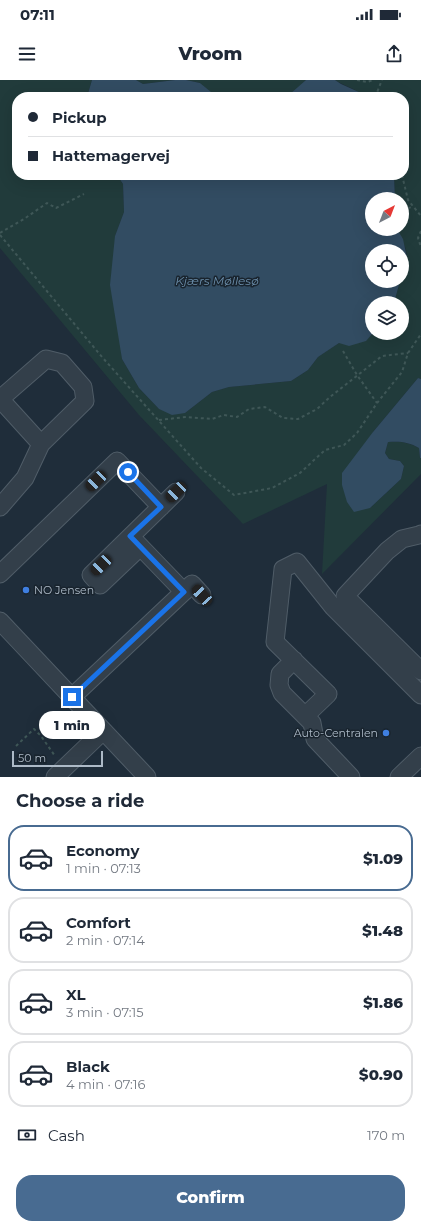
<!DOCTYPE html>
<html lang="en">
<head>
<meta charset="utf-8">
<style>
	:root { --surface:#fff; --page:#f6f6f7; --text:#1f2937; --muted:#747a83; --line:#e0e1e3; --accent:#486b91 }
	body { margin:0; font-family:Montserrat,sans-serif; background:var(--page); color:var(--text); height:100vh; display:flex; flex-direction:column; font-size:15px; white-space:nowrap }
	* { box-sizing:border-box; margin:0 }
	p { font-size:13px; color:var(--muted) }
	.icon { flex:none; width:22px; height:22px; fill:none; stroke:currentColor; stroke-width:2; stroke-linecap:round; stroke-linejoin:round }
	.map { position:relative; height:697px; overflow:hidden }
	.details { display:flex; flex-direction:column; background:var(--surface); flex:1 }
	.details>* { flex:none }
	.hud { position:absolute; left:12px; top:12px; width:397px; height:88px; border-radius:16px; box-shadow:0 4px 16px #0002; display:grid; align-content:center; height:88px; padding:0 16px; background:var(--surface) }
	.needle { width:26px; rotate:42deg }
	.buttons { position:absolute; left:365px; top:112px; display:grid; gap:8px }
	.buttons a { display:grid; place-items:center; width:44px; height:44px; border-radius:50%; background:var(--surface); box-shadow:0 4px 16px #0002; font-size:20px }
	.scale { position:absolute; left:12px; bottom:10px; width:91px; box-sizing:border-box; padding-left:4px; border:2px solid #adbac7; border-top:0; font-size:11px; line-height:14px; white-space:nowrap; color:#adbac7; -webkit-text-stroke:3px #19242e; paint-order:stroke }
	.end { position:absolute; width:18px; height:18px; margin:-9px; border:5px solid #1a73e8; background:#fff; box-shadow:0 0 0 2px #fff }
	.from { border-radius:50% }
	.bubble { position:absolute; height:28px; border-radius:14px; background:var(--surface); box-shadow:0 4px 16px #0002; font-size:13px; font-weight:800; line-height:28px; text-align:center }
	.car { position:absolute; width:12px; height:24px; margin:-12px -6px; border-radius:5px; box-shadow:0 0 3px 1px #0007; background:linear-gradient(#222 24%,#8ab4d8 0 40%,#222 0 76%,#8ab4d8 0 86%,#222 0) }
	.hud b { display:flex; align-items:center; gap:14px; height:38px; font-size:15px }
	.hud b+b { border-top:1px solid var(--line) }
	.hud i { width:10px; height:10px; background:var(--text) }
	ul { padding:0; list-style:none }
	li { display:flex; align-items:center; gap:12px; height:66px; margin:0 8px 6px; padding:0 8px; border:2px solid var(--line); border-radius:16px }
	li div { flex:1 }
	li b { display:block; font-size:15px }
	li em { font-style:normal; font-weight:800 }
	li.selected { border-color:var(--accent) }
	li>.icon { width:36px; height:36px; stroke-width:1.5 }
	h2 { padding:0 16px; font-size:18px; line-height:48px }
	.pay { display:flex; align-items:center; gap:10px; height:44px; padding:0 16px; font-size:15px }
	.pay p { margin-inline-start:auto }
	.primary-button { display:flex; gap:8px; margin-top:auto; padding:8px 16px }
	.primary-button a { flex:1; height:46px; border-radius:16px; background:var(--accent); color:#fff; font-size:16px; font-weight:800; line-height:46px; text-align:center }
	.status { display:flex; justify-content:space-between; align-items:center; height:28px; padding:0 20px; background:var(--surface); direction:ltr }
	.status svg { height:11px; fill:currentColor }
	header { display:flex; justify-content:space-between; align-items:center; height:52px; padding:0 16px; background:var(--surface); font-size:18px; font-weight:800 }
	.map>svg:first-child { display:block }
	.green { fill:#213b3b }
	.water { fill:#324c62 }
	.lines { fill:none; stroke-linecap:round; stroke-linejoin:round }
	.minor-casing { stroke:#505d68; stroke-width:19 }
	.path { stroke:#3f5757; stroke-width:2; stroke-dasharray:3 3; stroke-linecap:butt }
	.minor { stroke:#333f4a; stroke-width:17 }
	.route { stroke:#1a73e8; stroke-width:5 }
	.shop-dot { fill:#3f7fe0; stroke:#19242e; stroke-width:1.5 }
	.labels { text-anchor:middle; stroke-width:3; stroke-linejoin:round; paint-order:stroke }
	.poi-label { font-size:11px; fill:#adbac7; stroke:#19242e; text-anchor:start }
	.water-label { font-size:12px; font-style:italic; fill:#6c8fac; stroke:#19242e }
</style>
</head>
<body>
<div class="status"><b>07:11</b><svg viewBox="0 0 49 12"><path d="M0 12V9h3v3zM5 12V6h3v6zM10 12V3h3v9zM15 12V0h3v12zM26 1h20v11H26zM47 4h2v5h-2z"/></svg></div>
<header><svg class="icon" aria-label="menu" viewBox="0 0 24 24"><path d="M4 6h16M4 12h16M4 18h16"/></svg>Vroom<svg class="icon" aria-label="share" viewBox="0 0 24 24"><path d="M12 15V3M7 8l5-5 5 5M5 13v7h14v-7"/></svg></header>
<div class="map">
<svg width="421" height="697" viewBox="0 0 421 697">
	<rect width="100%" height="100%" fill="#1f2d3a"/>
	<path class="green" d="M0 0H92L87 17H17V95H117L123 104 124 132 115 156 122 279 139 308 159 329 185 333 212 312 229 307 291 301 308 290 318 277 339 263 365 261 373 253H402V223H394L400 201H402C402 193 406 187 407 179 408 170 401 157 397 149H402V119H395L394 95H404V17H363C358 9 344 6 335 0H421V299L418 298 373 352 370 428 401 399 404 386 400 381 389 379 385 373 388 362C400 361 408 362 419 368L420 378H421V394L322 494 327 404 243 444 139 335 0 168Z
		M136 0H175L143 4Z
		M186 0H306C293 12 291 17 273 17 267 17 263 17 257 15L210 12 200 3Z"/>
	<path class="water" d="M92 0H136L143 4 175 0H186L200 3 211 12 257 15 262 17H87Z
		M306 0H335L341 4 361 13 363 17H284L290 14Z
		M117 95H394L395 119H372V149H397L403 159 407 178 402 195V171H372V201H400L394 223H372V253H373L366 261 349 266 339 263 318 277 308 290 291 301 229 307 212 312 185 333 172 335 159 329 139 308 122 279 110 205 115 156 124 132 123 104Z
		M418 298 421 299V378H420L419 368C409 362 400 361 388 362L385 373 389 379 400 381 404 386 401 399 370 428 354 432 347 422 342 405V393L373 352Z"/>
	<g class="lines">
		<defs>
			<path id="minor" d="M0 427 25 398 41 364 85 321 83 307 62 283 46 279 0 319 41 364
				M421 454 419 455 402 459 387 471 345 516 421 591
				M133 459 184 512
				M140 467 100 505 91 495 176 412
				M0 494 117 381 161 427
				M0 541 147 697
				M294 580 280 594 279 605 282 613 312 643 315 659 351 697
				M72 617 192 504 202 515
				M305 636 328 614 275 562 283 489 297 482 333 527 421 615
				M55 697 103 651
				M399 697 421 676"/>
		</defs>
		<use href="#minor" class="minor-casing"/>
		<path class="path" d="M357 0 367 2 373 0
			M377 17 376 15 382 0
			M402 95 408 120 421 136
			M402 129 413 127
			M421 151 418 158 421 167
			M0 153 24 139 47 123 56 128 84 114
			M0 155 102 277 201 388 234 415 272 408 300 393 325 370 344 365 357 353 377 323 402 292 408 273 421 254
			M343 271 357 295 377 323
			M159 340 186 337 212 339 224 335 237 337 249 329 265 327 283 338 298 339 317 329 330 317 382 276 408 273
			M16 666 34 649 41 656 55 676"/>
		<use href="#minor" class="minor"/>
	</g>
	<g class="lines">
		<path class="route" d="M72 617 184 512 130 456 161 427 128 392"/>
	</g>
	<g class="shop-dot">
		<circle cx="26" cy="510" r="4"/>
		<circle cx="386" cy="653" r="4"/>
	</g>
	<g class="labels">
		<g class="poi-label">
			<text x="34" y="514">NO Jensen</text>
			<text x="378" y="657" text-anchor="end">Auto-Centralen</text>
		</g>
		<g class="water-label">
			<text x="217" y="205">Kjærs Møllesø</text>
		</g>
	</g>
</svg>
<div class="buttons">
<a><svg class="needle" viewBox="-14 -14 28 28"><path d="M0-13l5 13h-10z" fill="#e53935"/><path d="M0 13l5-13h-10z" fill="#747a83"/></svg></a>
<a><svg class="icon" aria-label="locate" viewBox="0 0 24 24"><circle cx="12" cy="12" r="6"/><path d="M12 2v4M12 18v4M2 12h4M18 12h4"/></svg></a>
<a><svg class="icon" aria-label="layers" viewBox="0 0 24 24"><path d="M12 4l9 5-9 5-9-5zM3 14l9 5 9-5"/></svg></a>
</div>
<div class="scale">50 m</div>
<i class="end from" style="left:128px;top:392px"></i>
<i class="end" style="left:72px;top:617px"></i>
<div class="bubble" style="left:39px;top:631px;width:66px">1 min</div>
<i class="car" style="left:96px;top:401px;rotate:226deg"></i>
<i class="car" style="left:176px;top:412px;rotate:226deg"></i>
<i class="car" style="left:101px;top:485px;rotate:226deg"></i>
<i class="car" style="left:202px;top:515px;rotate:317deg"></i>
<div class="hud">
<b><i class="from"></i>Pickup</b>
<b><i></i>Hattemagervej</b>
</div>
</div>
<section class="details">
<h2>Choose a ride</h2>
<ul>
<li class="selected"><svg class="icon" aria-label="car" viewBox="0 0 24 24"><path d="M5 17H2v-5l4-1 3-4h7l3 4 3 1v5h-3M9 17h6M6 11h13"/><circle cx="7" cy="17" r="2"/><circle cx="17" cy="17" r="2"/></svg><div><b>Economy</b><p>1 min · 07:13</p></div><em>$1.09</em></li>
<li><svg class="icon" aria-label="car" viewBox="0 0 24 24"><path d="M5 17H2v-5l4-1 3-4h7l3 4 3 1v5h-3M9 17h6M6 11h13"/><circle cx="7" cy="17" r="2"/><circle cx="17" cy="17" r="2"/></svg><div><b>Comfort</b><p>2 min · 07:14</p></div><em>$1.48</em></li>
<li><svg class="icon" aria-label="car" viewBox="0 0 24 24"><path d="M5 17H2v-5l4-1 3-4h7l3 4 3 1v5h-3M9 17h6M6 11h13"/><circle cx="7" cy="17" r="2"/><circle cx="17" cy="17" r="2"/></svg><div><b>XL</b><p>3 min · 07:15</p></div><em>$1.86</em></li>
<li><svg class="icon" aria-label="car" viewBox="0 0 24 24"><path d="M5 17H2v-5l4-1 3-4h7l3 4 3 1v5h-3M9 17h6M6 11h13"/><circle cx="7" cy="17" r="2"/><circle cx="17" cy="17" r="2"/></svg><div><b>Black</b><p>4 min · 07:16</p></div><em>$0.90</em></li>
</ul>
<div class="pay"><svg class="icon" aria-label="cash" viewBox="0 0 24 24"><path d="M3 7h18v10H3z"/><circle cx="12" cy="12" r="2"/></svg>Cash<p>170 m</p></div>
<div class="primary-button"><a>Confirm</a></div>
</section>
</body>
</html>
